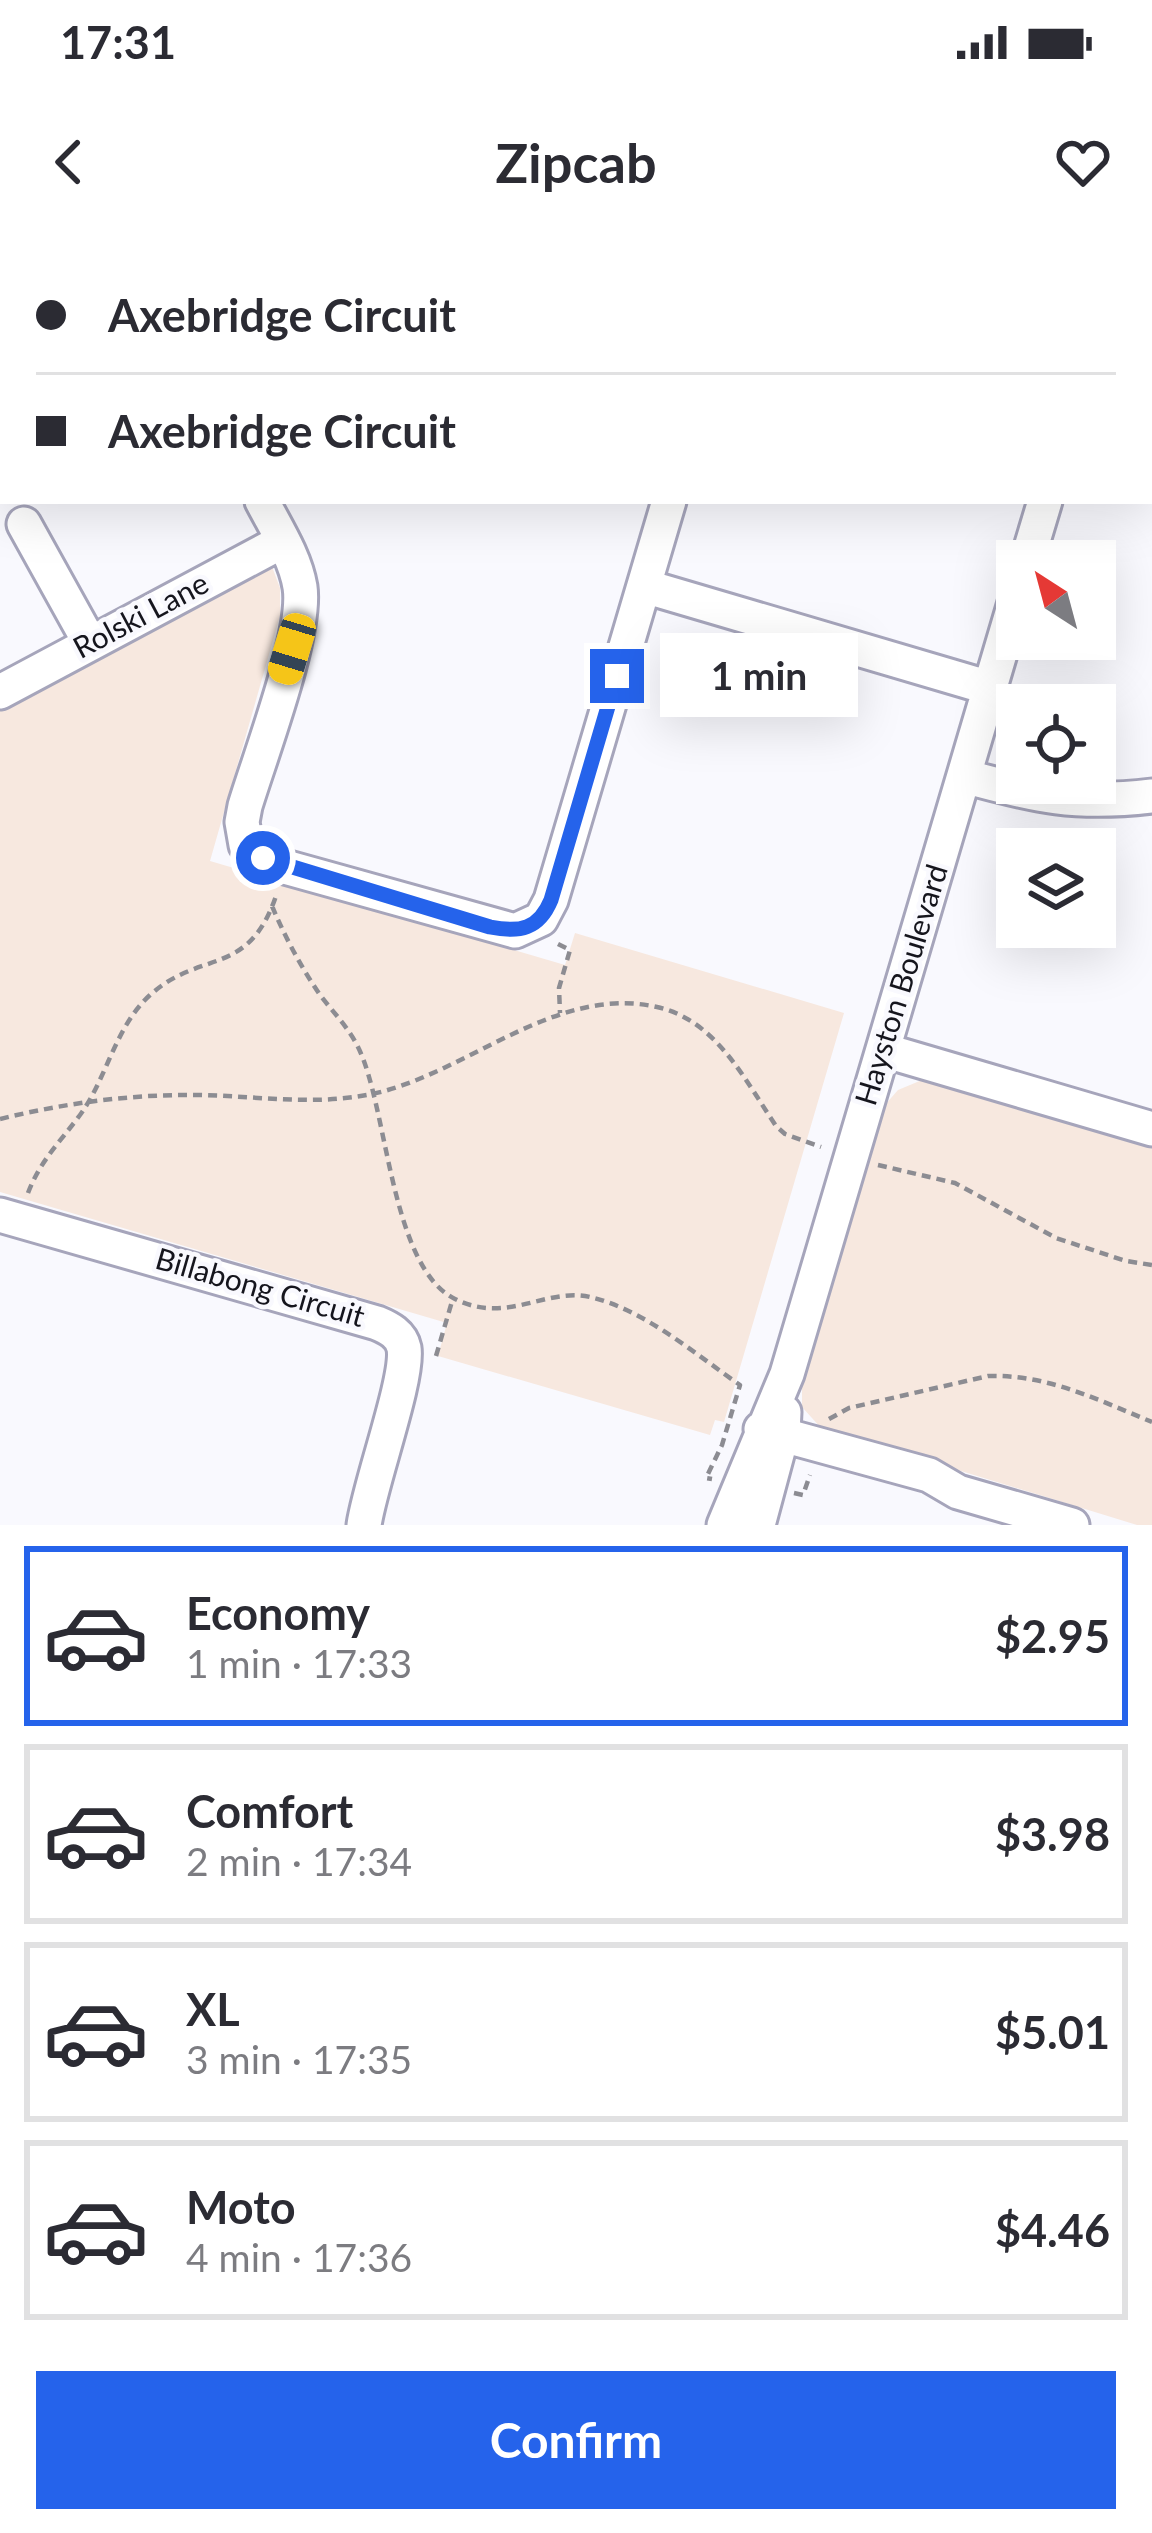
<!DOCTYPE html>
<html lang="en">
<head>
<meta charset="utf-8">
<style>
	:root { --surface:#fff; --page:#f2f2f3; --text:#2b2b33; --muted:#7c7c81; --line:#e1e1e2; --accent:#2563eb }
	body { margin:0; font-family:Lato,sans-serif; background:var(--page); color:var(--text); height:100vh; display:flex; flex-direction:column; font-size:45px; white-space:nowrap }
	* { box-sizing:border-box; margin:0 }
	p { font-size:39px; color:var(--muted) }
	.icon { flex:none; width:66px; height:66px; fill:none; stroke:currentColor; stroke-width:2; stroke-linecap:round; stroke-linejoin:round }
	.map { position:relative; height:1285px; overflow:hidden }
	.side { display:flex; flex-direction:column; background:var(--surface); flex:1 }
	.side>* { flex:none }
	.top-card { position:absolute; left:0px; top:0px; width:1152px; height:264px; box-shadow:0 12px 48px #0002; display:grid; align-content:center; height:264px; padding:0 36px; background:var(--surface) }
	.needle { width:78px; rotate:324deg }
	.tools { position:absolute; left:996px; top:300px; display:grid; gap:24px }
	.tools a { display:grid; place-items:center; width:120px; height:120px; border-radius:0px; background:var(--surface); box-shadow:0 12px 48px #0002; font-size:60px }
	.end { position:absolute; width:54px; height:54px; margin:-27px; border:15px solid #2563eb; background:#fff; box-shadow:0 0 0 6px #fff }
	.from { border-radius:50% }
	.bubble { position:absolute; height:84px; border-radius:0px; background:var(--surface); box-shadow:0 12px 48px #0002; font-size:39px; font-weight:700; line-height:84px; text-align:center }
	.car { position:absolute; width:36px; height:72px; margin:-36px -18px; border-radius:15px; box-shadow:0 0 9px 3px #0007; background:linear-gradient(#f5c518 24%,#345 0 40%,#f5c518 0 76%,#345 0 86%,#f5c518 0) }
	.top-card b { display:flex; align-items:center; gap:42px; height:114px; font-size:45px }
	.top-card b+b { border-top:3px solid var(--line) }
	.top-card i { width:30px; height:30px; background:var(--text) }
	ul { padding:21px 0 0; list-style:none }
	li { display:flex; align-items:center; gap:36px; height:180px; margin:0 24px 18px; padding:0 12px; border:6px solid var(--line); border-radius:0px }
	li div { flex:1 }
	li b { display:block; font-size:45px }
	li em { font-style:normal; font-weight:700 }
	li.selected { border-color:var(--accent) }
	li>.icon { width:108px; height:108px; stroke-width:1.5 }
	.button { display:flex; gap:24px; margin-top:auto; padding:24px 36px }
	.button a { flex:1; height:138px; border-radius:0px; background:var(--accent); color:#fff; font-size:48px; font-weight:700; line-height:138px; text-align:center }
	.status { display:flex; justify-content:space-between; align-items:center; height:84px; padding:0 60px; background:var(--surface); direction:ltr }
	.status svg { height:33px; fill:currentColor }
	header { display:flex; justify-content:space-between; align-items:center; height:156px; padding:0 36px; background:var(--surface); font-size:54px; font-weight:700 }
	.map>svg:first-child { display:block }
	.green { fill:#f7e8df }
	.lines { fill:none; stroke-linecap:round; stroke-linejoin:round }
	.stream { stroke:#da9768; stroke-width:8 }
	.minor-casing { stroke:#a6a5bb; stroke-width:39 }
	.path { stroke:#8c8c92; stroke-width:4.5; stroke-dasharray:9 6; stroke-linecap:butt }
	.minor { stroke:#fff; stroke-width:33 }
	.route { stroke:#2563eb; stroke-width:15 }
	.labels { text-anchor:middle; stroke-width:9; stroke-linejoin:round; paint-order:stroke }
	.street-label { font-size:30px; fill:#15151d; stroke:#f9f9fe }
</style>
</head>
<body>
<div class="status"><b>17:31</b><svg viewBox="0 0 49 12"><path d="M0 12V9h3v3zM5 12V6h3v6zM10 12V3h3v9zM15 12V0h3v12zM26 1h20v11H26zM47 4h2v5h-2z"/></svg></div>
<header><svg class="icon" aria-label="back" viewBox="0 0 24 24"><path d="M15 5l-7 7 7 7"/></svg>Zipcab<svg class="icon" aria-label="heart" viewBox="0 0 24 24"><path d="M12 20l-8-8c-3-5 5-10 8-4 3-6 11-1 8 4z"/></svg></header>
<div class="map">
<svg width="1152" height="1285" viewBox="0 0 1152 1285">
	<rect width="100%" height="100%" fill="#f9f9fe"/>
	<path class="green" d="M0 0H435L3 3 0 162Z
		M271 324 280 348V376L210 621 565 725 575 693 844 773 724 1182 715 1180 710 1195 438 1116 447 1083 0 952V466L2 469Z
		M922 840 935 841 1152 905V1285H1137L821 1188 802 1167V1144L884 866 898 850Z"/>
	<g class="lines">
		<path class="stream" d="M182 3 197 0"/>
		<defs>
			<path id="minor" d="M660 0 662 3
				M1073 0 1074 3
				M477 3 483 0
				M1149 211 1152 212
				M262 261C276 288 295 317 300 347 307 394 260 516 245 566L242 582 246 605 263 618 285 627 515 691 541 679 551 660 669 261
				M24 284 90 403
				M1027 321 1045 261
				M644 346 990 448
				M0 452 283 301
				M964 536C1036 556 1076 565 1152 556
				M883 810 1152 889
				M0 975 377 1083C389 1088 401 1094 404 1108 409 1138 370 1243 364 1285
				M761 1189 929 1235 958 1252 1072 1285
				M724 1285 787 1134 1017 356
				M758 1285 783 1192 784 1172"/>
		</defs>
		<use href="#minor" class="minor-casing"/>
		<path class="path" d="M350 3 351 0
			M0 154 3 152
			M272 666C285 697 301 727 320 755 333 772 348 787 358 807 388 867 390 1027 455 1059 507 1085 546 1047 590 1057 645 1070 695 1114 740 1145L722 1205 706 1238 712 1239
			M558 704 570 710 559 748 560 773
			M0 879C65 863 132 854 199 855 258 856 314 866 372 854 467 834 555 744 657 767 716 780 745 840 776 886L785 894 821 907
			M878 925 955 943 1056 998 1126 1021 1152 1025
			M28 953C40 921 60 902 80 875 107 838 115 787 150 755 201 709 248 738 276 656
			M436 1116 453 1058
			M829 1179 849 1168 988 1136C1047 1134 1098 1160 1152 1182
			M794 1253 803 1255 810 1235"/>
		<use href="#minor" class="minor"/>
	</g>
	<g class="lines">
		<path class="route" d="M263 618 490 687C520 693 539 689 551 660L617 436"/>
	</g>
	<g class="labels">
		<g class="street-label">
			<text transform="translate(141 376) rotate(-28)" y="10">Rolski Lane</text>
			<text transform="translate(902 745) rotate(-73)" y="10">Hayston Boulevard</text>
			<text transform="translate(260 1048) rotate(16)" y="10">Billabong Circuit</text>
		</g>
	</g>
</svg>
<div class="tools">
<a><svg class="needle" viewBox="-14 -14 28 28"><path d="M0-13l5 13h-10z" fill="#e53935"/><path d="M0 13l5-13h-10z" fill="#7c7c81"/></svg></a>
<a><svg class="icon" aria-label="locate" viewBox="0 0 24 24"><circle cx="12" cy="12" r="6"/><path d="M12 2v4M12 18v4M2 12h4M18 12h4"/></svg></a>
<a><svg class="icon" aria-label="layers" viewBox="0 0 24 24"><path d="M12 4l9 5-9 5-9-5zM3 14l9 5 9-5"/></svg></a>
</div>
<i class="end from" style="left:263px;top:618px"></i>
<i class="end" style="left:617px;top:436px"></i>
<div class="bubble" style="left:660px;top:393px;width:198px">1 min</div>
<i class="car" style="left:292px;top:409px;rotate:197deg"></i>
<div class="top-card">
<b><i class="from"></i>Axebridge Circuit</b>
<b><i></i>Axebridge Circuit</b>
</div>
</div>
<section class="side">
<ul>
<li class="selected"><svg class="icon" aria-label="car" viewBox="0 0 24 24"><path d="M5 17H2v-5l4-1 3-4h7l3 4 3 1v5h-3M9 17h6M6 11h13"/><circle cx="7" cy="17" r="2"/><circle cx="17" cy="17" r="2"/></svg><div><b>Economy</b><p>1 min · 17:33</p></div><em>$2.95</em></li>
<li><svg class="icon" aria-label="car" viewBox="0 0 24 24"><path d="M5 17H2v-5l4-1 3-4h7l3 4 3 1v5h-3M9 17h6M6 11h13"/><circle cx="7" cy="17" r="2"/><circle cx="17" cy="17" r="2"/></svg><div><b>Comfort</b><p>2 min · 17:34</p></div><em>$3.98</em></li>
<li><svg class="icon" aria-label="car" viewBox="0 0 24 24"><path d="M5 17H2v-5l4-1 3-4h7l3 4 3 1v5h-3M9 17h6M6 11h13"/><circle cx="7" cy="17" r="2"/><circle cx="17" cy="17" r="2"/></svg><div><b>XL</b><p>3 min · 17:35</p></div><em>$5.01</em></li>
<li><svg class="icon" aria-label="car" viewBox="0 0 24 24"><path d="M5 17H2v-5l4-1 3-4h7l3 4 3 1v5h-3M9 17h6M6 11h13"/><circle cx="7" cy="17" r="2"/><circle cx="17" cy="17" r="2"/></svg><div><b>Moto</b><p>4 min · 17:36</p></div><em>$4.46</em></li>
</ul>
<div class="button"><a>Confirm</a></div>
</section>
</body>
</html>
